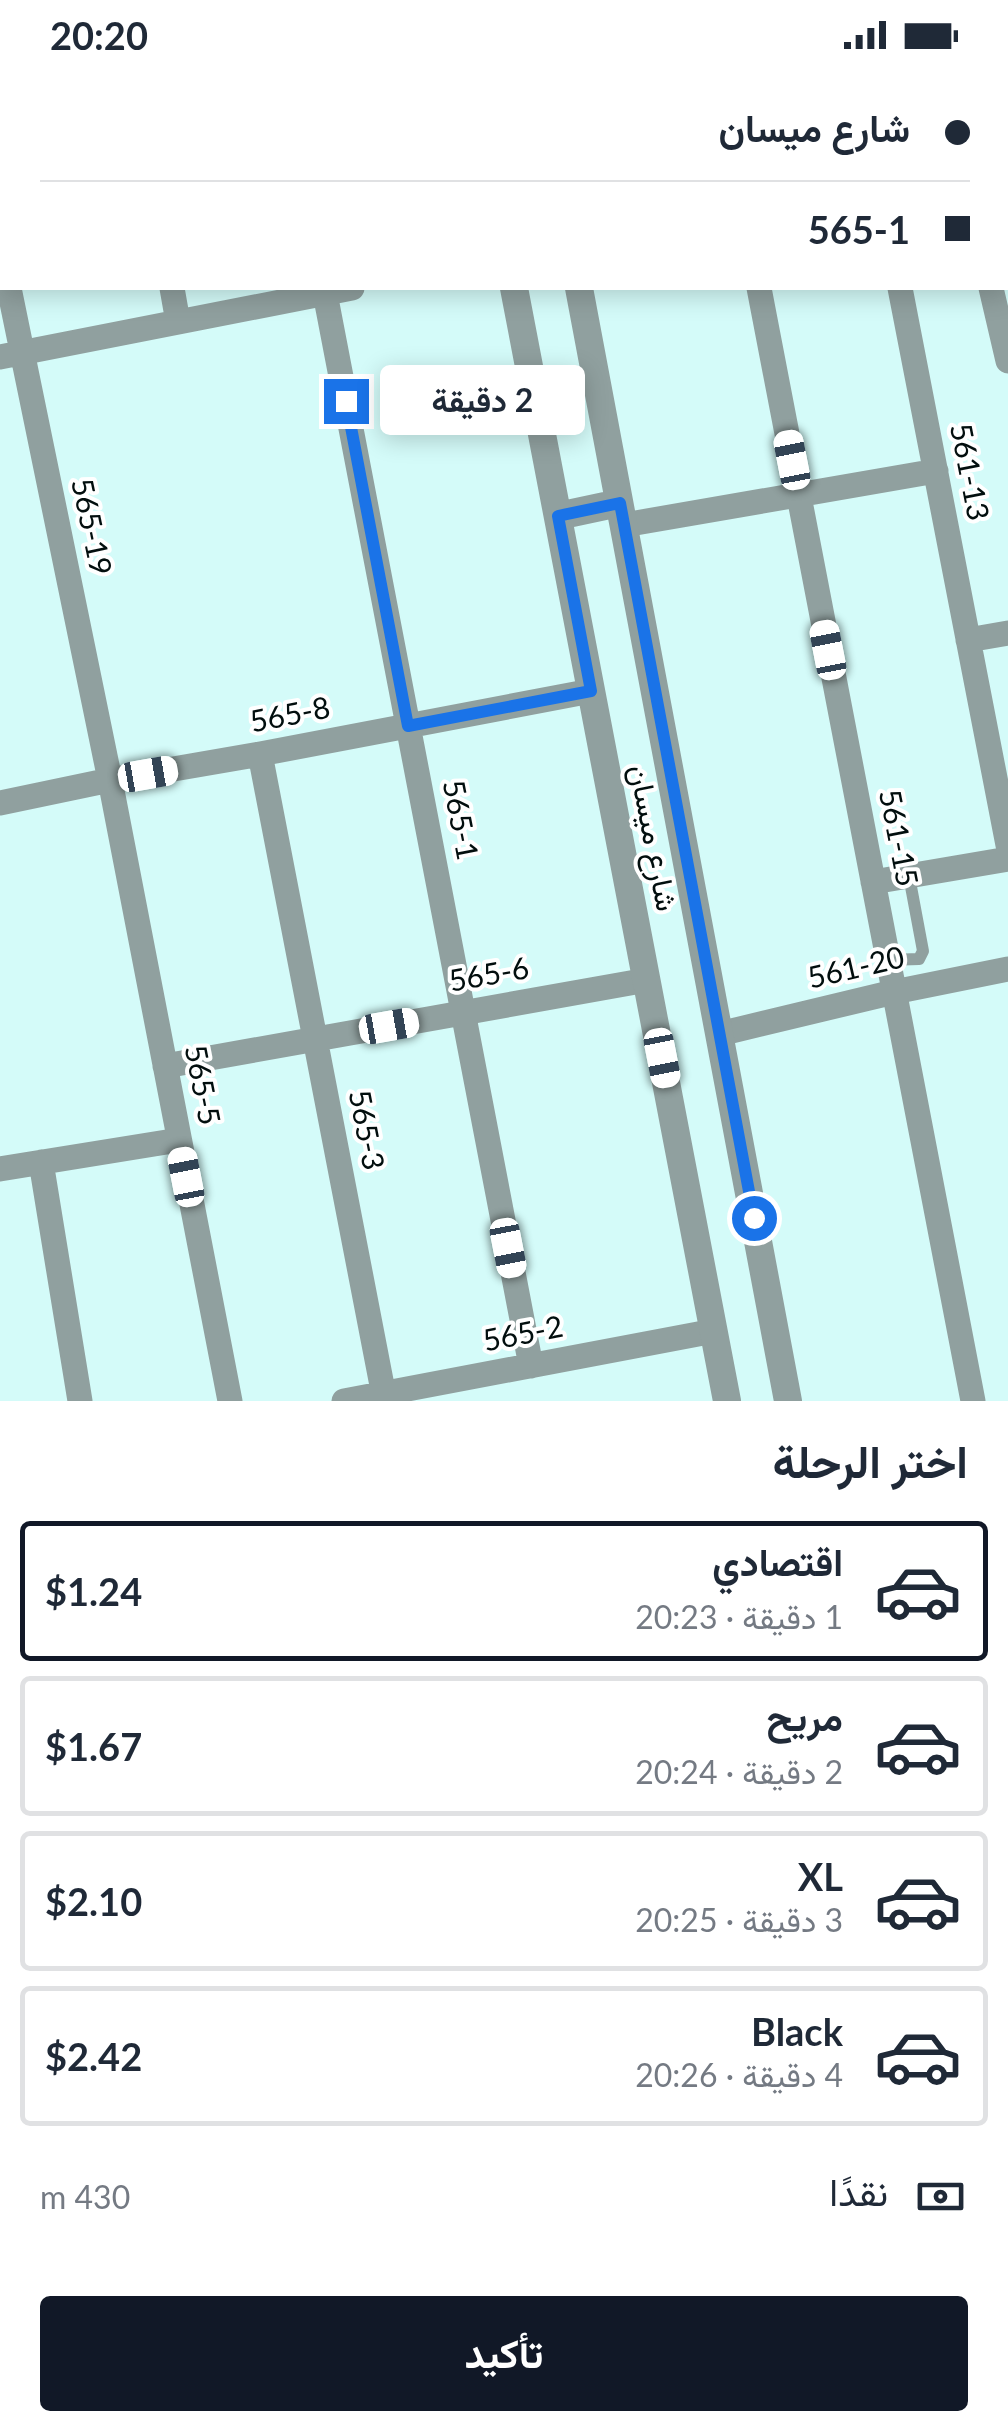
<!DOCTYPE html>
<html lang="ar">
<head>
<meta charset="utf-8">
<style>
	:root { --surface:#fff; --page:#f6f6f7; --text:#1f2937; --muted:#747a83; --line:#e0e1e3; --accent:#111827 }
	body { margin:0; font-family:Lato,Vazirmatn,sans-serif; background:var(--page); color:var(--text); direction:rtl; height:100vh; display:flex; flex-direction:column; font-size:38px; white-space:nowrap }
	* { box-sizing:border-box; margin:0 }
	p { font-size:32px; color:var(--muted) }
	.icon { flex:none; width:55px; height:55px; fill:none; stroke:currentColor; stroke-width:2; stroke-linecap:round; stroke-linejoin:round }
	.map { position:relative; height:1331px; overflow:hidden; direction:ltr }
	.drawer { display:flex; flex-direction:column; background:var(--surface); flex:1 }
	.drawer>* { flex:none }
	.top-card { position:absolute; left:0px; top:0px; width:1010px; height:220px; box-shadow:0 5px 25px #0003; direction:rtl; display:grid; align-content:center; height:220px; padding:0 40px; background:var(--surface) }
	.end { position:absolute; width:45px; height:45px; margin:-22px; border:12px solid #1a73e8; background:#fff; box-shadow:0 0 0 5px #fff }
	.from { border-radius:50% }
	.bubble { position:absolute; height:70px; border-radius:10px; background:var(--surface); box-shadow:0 5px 25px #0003; font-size:32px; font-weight:700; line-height:70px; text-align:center; direction:rtl }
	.car { position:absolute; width:30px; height:60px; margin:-30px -15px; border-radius:12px; box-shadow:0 0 8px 2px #0007; background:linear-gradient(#fff 24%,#345 0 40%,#fff 0 76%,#345 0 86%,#fff 0) }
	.top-card b { display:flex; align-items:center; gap:35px; height:95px; font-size:38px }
	.top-card b+b { border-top:2px solid var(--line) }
	.top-card i { width:25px; height:25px; background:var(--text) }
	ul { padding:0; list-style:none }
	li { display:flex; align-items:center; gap:30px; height:140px; margin:0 20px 15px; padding:0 20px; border:5px solid var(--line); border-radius:10px }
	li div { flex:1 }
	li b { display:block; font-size:38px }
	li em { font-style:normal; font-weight:700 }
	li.on { border-color:var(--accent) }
	li>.icon { width:90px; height:90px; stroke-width:1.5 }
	h2 { padding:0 40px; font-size:45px; line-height:120px }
	.pay { display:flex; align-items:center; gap:25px; height:110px; padding:0 40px; font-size:38px }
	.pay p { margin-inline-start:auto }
	.primary-button { display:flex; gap:20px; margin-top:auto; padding:20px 40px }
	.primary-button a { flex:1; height:115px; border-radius:10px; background:var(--accent); color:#fff; font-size:40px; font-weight:700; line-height:115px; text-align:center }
	.status { display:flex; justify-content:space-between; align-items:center; height:70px; padding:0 50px; background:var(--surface); direction:ltr }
	.status svg { height:28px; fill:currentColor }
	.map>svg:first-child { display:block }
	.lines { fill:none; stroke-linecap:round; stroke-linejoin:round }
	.service { stroke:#90a09f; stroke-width:12 }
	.minor { stroke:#90a09f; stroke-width:25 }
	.tertiary { stroke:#90a09f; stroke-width:28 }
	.route { stroke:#1a73e8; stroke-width:12 }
	.labels { text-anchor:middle; stroke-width:8; stroke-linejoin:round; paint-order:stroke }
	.street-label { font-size:30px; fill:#020e0e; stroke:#fff }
</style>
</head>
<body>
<div class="status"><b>20:20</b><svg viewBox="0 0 49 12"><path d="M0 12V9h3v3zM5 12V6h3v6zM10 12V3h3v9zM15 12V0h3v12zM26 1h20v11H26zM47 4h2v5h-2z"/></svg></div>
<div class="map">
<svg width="1008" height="1331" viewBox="0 0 1008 1331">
	<rect width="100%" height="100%" fill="#d4fbf9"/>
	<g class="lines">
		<path class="service" d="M888 890 919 889 923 881 909 806"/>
		<path class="minor" d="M134 0V2
			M282 0 283 2
			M717 0V2
			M858 0V2
			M746 2 757 0
			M1008 13V15
			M0 171 2 184
			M9 218 110 710 230 1331
			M172 218 178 252
			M324 218 531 1296
			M759 218 973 1331
			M900 218 1008 775
			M991 218 1008 291
			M0 287 352 218
			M624 455 936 401
			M968 570 1008 563
			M260 684 385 1331
			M0 733 110 710 260 684 591 621
			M873 812 1008 789
			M719 964 894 922 1008 899
			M165 996 647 910
			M41 1092 80 1331
			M0 1099 179 1070
			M344 1331 714 1261"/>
		<path class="tertiary" d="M472 0 473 2
			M538 0 539 2
			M514 218 727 1331
			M579 218 788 1331
			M558 446 619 433"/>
	</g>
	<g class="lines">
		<path class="route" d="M346 331 408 656 591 621 558 446 620 433 754 1148"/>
	</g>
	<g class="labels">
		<g class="street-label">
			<text transform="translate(969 402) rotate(79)" y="10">561-13</text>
			<text transform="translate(91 457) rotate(78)" y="10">565-19</text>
			<text transform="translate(290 645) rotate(-11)" y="10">565-8</text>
			<text transform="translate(460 750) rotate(79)" y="10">565-1</text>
			<text transform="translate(653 768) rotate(79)" y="10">شارع ميسان</text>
			<text transform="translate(898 768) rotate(79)" y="10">561-15</text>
			<text transform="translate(856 898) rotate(-13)" y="10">561-20</text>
			<text transform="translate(489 905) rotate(-10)" y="10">565-6</text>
			<text transform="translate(202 1015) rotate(79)" y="10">565-5</text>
			<text transform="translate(366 1060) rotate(79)" y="10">565-3</text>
			<text transform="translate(523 1264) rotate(-11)" y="10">565-2</text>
		</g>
	</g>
</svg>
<i class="end from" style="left:754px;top:1148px"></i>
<i class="end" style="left:346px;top:331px"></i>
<div class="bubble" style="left:380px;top:295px;width:205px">2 دقيقة</div>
<i class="car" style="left:792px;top:390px;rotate:349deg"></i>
<i class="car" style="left:828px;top:580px;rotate:349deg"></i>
<i class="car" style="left:148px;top:704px;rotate:80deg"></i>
<i class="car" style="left:389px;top:956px;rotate:80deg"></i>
<i class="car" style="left:662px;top:988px;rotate:169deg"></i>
<i class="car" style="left:186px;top:1107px;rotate:349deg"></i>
<i class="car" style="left:508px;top:1178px;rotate:169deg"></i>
<div class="top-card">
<b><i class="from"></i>شارع ميسان</b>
<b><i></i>565-1</b>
</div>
</div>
<section class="drawer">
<h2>اختر الرحلة</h2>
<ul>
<li class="on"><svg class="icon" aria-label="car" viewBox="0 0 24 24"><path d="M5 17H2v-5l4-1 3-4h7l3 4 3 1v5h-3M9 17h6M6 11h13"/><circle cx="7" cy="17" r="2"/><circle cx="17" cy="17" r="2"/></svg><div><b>اقتصادي</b><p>1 دقيقة · 20:23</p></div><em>$1.24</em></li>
<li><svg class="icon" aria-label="car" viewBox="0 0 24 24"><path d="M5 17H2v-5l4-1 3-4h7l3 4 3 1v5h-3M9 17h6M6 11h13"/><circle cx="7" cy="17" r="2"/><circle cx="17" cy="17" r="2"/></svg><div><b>مريح</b><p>2 دقيقة · 20:24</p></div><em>$1.67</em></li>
<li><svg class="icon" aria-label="car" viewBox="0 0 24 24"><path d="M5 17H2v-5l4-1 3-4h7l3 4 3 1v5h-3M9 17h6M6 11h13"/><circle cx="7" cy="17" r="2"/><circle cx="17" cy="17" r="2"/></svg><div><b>XL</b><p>3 دقيقة · 20:25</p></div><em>$2.10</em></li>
<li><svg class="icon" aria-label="car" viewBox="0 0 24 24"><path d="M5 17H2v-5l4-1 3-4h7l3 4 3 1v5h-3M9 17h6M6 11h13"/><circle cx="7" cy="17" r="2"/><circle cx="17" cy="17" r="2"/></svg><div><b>Black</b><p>4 دقيقة · 20:26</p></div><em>$2.42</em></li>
</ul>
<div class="pay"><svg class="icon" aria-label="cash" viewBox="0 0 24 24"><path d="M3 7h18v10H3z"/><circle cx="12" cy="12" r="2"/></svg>نقدًا<p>430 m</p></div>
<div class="primary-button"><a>تأكيد</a></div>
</section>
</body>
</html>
